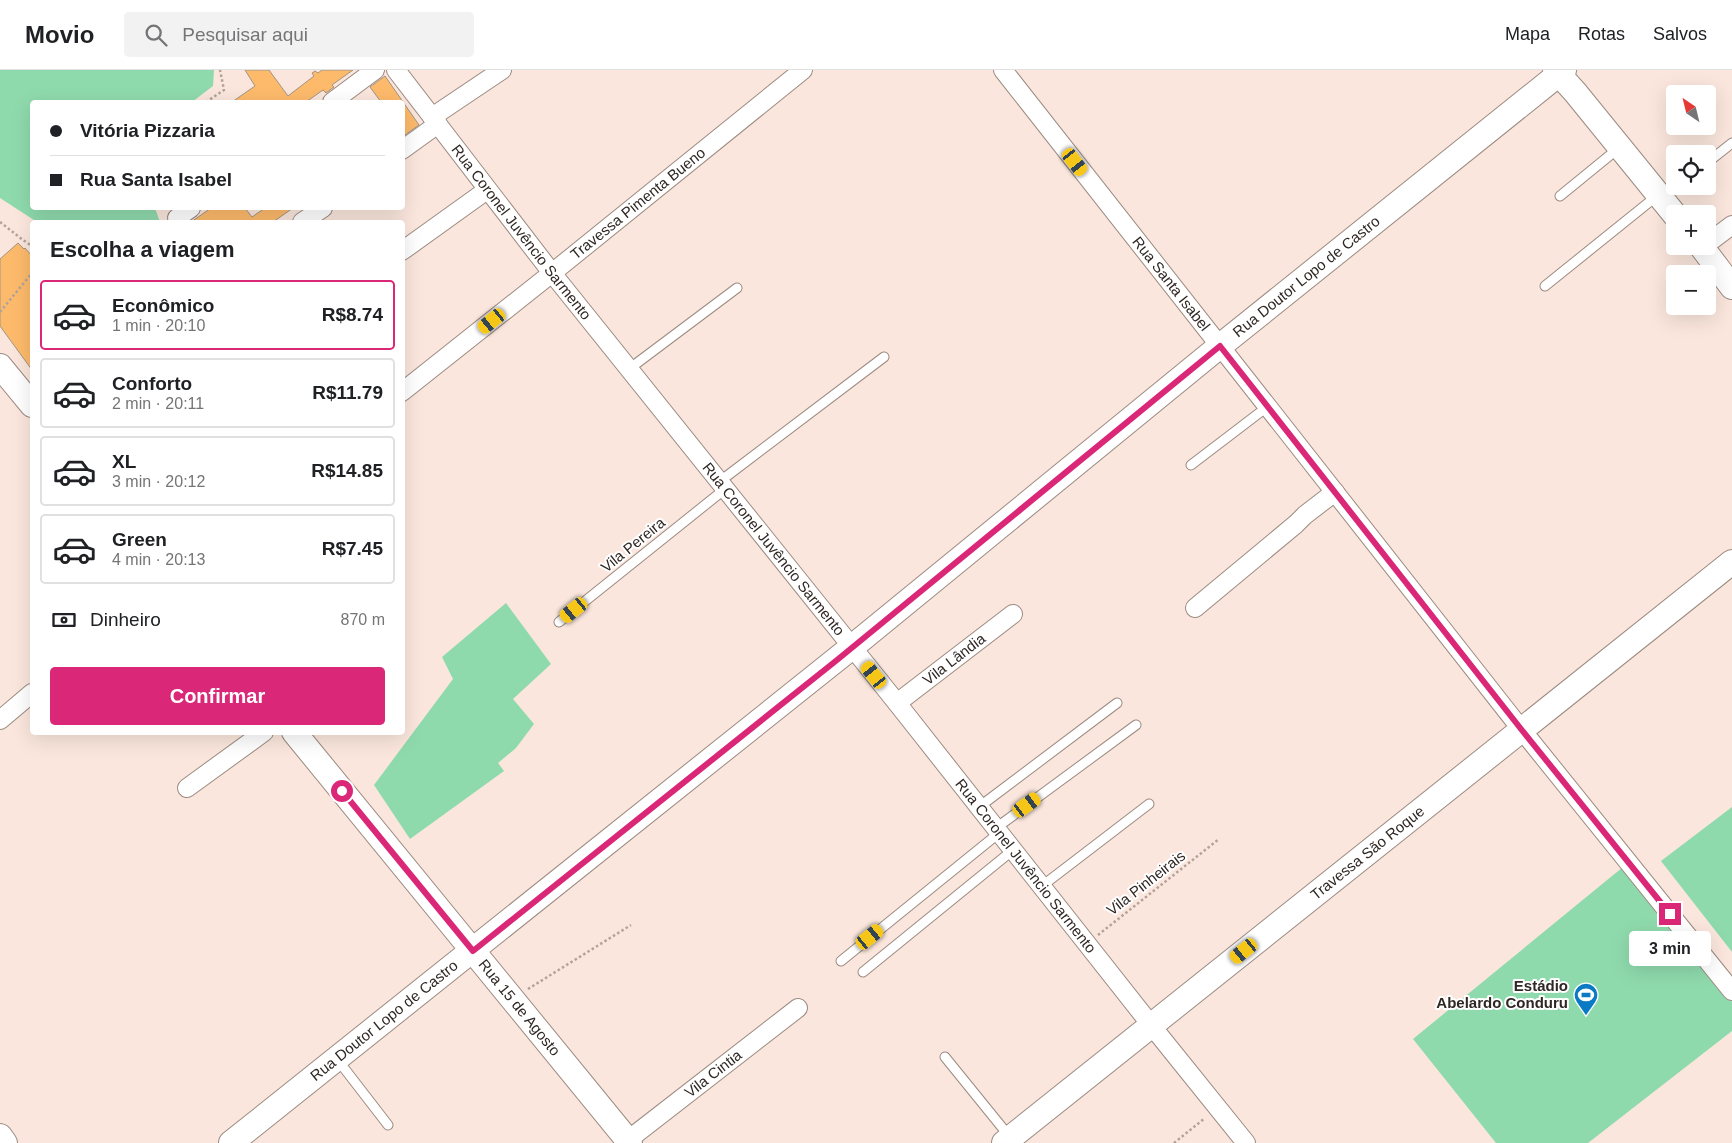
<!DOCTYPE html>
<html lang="pt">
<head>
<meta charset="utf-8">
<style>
	:root { --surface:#fff; --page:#f2f2f2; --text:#202124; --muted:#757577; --line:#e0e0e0; --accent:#db2777 }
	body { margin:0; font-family:Arial,sans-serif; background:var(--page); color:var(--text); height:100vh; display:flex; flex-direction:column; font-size:19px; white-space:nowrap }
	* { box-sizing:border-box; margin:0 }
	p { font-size:16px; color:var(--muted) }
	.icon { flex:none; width:28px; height:28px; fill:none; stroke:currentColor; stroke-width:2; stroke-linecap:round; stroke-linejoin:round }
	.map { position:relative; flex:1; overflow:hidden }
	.drawer { position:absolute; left:30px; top:150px; width:375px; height:515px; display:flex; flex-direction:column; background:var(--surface); border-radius:5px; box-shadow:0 5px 20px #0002 }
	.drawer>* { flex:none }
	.banner { position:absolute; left:30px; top:30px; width:375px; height:110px; border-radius:5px; box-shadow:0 5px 20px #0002; display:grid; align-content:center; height:110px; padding:0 20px; background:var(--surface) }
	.needle { width:32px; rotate:325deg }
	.fabs { position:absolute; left:1666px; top:15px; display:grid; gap:10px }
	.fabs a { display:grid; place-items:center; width:50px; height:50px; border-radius:5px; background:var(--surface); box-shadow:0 5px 20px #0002; font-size:25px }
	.end { position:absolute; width:22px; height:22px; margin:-11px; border:6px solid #db2777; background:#fff; box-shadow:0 0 0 2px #fff }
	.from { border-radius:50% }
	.bubble { position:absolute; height:35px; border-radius:5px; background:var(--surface); box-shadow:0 5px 20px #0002; font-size:16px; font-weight:800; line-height:35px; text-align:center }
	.car { position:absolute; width:15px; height:30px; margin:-15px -8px; border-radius:6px; box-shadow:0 0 4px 1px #0007; background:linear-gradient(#f5c518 24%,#345 0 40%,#f5c518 0 76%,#345 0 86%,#f5c518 0) }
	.banner b { display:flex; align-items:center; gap:18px; height:48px; font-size:19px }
	.banner b+b { border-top:1px solid var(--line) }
	.banner i { width:12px; height:12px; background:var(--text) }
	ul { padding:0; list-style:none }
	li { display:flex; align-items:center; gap:15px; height:70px; margin:0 10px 8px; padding:0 10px; border:2px solid var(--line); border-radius:5px }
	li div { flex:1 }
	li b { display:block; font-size:19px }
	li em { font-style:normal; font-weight:800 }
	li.active { border-color:var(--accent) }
	li>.icon { width:45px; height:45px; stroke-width:1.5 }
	h2 { padding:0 20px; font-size:22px; line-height:60px }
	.pay { display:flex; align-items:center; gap:12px; height:55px; padding:0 20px; font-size:19px }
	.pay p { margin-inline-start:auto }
	.action { display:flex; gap:10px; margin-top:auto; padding:10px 20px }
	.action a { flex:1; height:58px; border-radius:5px; background:var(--accent); color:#fff; font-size:20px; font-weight:800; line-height:58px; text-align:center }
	header { display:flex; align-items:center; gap:30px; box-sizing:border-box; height:70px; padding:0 25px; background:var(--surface); border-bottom:1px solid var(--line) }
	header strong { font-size:24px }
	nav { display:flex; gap:28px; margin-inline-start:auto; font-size:18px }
	.search { width:350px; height:45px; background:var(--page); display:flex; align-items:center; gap:12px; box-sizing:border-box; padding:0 18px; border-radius:5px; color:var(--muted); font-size:19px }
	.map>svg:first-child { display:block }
	.green { fill:#8fdaad }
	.building { fill:#fdba6b; stroke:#a19485 }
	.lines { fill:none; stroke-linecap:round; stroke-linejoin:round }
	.lane-casing { stroke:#9c8b81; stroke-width:11 }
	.street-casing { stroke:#9c8b81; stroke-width:20 }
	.secondary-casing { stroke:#9c8b81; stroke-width:26 }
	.path { stroke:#b2a29a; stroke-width:2.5; stroke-dasharray:2.5 2.5; stroke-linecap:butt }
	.lane { stroke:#fff; stroke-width:9 }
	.street { stroke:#fff; stroke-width:18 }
	.secondary { stroke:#fff; stroke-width:24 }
	.route { stroke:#db2777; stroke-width:6 }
	.labels { text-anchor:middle; stroke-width:4; stroke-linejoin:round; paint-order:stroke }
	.street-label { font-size:15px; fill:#2f2724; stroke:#fff }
	.poi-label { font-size:15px; font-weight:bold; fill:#2f2724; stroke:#fff; text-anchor:end }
</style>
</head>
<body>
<header>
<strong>Movio</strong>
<div class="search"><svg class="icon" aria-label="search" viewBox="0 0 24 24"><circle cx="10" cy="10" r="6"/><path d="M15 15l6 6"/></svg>Pesquisar aqui</div>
<nav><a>Mapa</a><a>Rotas</a><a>Salvos</a></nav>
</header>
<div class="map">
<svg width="1732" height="1073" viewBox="0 0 1732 1073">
	<rect width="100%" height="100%" fill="#fae6dc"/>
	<path class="green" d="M0 0H214L213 16 192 32H32V138H155L160 152H37L0 128Z
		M506 533 551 594 513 629 534 654 516 678 498 693 504 701 410 769 374 715 453 609 442 587Z
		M1732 737V882L1661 791Z
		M1623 797 1732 932V961L1588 1073H1496L1413 969Z"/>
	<path class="building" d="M245 0H269L288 26 314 6 312 3 315 1 318 3 322 0H353L332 15 334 17 326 23 323 20 306 32H232L255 16Z
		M385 6 419 55 402 67V32H381L370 17Z
		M211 138H245L252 147 265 138H293L273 152H191Z
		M18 173 24 179 25 178 32 186V300L0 256V189Z"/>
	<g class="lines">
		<defs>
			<path id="lane" d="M1708 92 1732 73
				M1560 126 1620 77
				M1662 128 1677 116
				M1545 216 1658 125
				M629 299 737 218
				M1191 395 1267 337
				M719 412 884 287
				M559 552 725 419
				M979 737 1117 633
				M996 758 1136 655
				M1042 816 1149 734
				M841 891 999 763
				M863 902 1013 780
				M945 987 1009 1066
				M337 989 388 1055"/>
			<g id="street">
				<path id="s1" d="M396 0 552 203 897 633 1151 955 1246 1073"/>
				<path id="s2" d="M1003 0 1521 659 1732 921"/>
				<path d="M332 32 375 0"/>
				<path d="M432 47 502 0"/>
				<path d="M402 80 438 54"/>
				<path d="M177 148 191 138"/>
				<path d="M302 152 323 138"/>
				<path d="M1708 173 1732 155"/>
				<path d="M402 181 487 120"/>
				<path id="s3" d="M402 322 552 203 803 0"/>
				<path d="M1195 538 1296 454 1305 445 1335 422"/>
				<path id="s4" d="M897 633 1013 544"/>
				<path d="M0 650 32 623"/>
				<path d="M187 718 264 662"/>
				<path id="s5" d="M628 1070 798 938"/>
			</g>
			<g id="secondary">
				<path d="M1555 0 1575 22 1675 145"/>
				<path d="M1701 176 1732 217"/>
				<path d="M0 296 32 335"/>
				<path id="s6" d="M294 662 630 1073"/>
				<path d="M0 1066 5 1073"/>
				<path id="s7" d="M231 1073 852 577 1220 276 1564 0"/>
				<path id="s8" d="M1004 1073 1732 492"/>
			</g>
		</defs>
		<use href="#lane" class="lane-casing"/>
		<use href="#street" class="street-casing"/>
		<use href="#secondary" class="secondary-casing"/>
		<path class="path" d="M206 32 224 20 220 0
			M0 152 23 170 32 176
			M0 242 32 203
			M1098 865 1219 769
			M528 919 631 855
			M1174 1073 1205 1048"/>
		<use href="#lane" class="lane"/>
		<use href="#street" class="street"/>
		<use href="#secondary" class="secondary"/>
	</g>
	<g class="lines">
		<path class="route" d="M342 721 473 881 837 590 1220 276 1521 659 1670 844"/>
	</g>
	<defs>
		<symbol id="stadium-pin" viewBox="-11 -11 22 30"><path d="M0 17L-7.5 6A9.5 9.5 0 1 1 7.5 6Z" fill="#0a7ac4" stroke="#fff"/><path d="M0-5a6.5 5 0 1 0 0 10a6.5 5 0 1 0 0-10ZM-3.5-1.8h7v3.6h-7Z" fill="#fff"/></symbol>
	</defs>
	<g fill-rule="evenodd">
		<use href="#stadium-pin" x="1572" y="911" width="28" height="38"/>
	</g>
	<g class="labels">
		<g class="street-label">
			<text dy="5" stroke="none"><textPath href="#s3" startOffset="302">Travessa Pimenta Bueno</textPath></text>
			<text dy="5" stroke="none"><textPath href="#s1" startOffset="205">Rua Coronel Juvêncio Sarmento</textPath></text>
			<text dy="5" stroke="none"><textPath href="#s7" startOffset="1381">Rua Doutor Lopo de Castro</textPath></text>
			<text dy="5" stroke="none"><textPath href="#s2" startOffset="272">Rua Santa Isabel</textPath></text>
			<text transform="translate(633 475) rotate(-39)" y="5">Vila Pereira</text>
			<text dy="5" stroke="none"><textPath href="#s1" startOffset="610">Rua Coronel Juvêncio Sarmento</textPath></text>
			<text dy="5" stroke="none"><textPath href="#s4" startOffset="72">Vila Lândia</textPath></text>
			<text dy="5" stroke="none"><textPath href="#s8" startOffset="465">Travessa São Roque</textPath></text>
			<text dy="5" stroke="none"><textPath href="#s1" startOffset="1015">Rua Coronel Juvêncio Sarmento</textPath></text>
			<text transform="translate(1146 813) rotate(-38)" y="5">Vila Pinheirais</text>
			<text dy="5" stroke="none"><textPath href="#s6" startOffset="356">Rua 15 de Agosto</textPath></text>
			<text dy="5" stroke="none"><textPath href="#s7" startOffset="196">Rua Doutor Lopo de Castro</textPath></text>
			<text dy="5" stroke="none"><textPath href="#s5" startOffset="108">Vila Cintia</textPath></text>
		</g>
		<g class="poi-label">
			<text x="1568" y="921">Estádio<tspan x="1568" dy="17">Abelardo Conduru</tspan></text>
		</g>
	</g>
</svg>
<div class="fabs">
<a><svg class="needle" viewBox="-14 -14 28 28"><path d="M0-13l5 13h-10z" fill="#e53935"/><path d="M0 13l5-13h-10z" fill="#757577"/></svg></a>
<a><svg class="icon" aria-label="locate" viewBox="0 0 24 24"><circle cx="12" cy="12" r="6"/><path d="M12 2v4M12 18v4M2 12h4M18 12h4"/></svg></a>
<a>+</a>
<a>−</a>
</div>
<i class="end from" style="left:342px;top:721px"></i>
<i class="end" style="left:1670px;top:844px"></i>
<div class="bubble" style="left:1629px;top:861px;width:82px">3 min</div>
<i class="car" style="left:1075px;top:92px;rotate:142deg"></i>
<i class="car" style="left:492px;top:251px;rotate:231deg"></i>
<i class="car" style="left:574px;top:540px;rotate:231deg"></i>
<i class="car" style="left:874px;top:605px;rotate:321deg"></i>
<i class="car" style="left:1027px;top:735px;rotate:54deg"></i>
<i class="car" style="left:870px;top:867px;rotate:51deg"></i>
<i class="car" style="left:1244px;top:881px;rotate:231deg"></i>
<div class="banner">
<b><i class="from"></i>Vitória Pizzaria</b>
<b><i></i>Rua Santa Isabel</b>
</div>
<section class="drawer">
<h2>Escolha a viagem</h2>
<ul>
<li class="active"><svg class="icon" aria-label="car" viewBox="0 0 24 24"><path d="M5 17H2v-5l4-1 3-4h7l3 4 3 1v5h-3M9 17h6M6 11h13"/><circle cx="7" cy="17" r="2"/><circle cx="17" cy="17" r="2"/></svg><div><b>Econômico</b><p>1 min · 20:10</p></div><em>R$8.74</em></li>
<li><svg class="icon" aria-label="car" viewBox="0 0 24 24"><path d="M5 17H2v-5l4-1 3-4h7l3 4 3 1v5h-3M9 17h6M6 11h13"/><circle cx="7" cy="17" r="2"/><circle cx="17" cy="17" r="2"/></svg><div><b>Conforto</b><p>2 min · 20:11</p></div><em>R$11.79</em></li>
<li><svg class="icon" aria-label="car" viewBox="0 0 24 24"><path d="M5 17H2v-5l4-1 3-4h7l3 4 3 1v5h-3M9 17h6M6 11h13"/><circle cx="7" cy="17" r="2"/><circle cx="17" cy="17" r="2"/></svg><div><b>XL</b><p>3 min · 20:12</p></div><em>R$14.85</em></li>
<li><svg class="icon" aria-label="car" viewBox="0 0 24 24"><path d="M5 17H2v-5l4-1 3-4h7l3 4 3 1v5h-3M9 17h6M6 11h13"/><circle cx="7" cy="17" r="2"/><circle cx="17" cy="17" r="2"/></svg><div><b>Green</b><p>4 min · 20:13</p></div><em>R$7.45</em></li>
</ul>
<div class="pay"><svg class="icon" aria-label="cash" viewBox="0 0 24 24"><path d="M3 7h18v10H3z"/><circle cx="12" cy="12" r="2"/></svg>Dinheiro<p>870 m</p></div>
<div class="action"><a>Confirmar</a></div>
</section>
</div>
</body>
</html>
